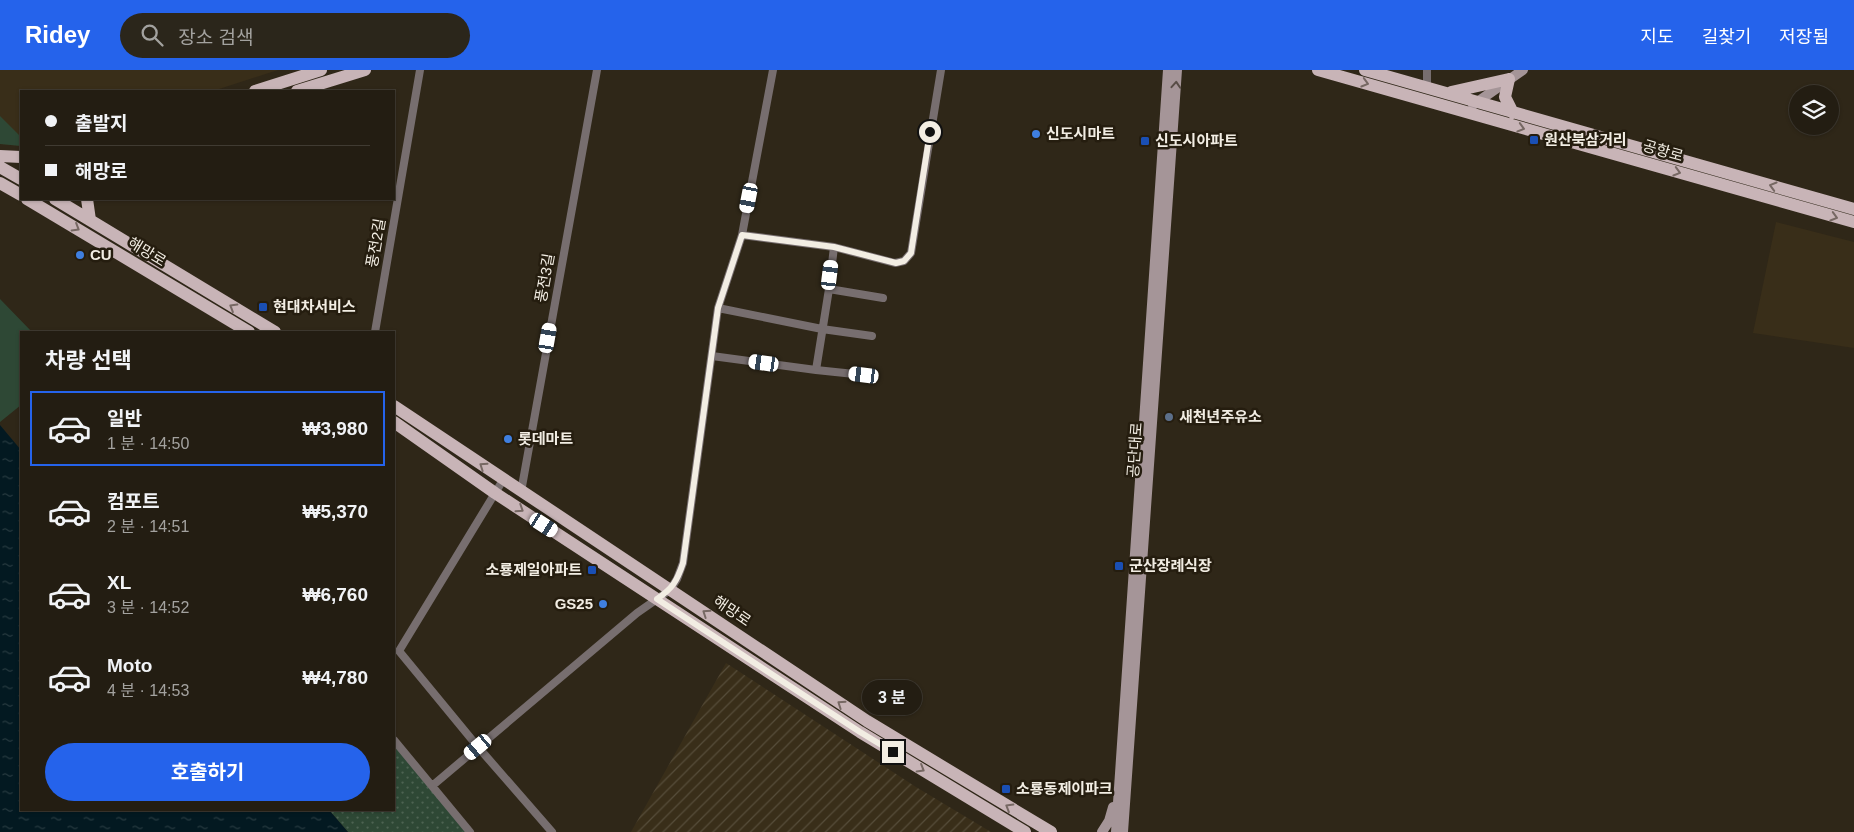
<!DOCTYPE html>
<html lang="ko">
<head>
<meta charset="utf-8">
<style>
	:root { --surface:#231d12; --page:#2b261b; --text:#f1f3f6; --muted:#a3a29f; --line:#403b32; --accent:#2563eb }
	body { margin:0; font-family:Arial,"Noto Sans KR",sans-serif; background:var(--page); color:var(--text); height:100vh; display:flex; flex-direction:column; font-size:19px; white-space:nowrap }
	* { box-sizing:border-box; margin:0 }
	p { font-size:16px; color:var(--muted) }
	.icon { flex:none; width:28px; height:28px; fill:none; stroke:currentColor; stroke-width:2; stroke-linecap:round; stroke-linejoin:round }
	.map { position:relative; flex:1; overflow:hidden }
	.panel { position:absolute; left:20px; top:261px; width:375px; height:480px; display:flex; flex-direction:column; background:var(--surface); border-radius:0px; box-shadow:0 1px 4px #0004,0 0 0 1px var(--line) }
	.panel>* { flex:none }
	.top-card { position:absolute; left:20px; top:20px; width:375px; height:110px; border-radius:0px; box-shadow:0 1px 4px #0004,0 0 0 1px var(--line); display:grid; align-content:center; height:110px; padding:0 25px; background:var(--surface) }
	.controls { position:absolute; left:1789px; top:15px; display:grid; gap:10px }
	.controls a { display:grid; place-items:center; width:50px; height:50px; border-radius:50%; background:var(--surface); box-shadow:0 1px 4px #0004,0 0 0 1px var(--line); font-size:25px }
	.end { position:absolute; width:22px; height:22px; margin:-11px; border:6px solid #f2ede3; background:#111; box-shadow:0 0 0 2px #111 }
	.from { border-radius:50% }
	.bubble { position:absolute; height:35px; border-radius:18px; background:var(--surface); box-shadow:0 1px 4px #0004,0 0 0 1px var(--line); font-size:16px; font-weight:700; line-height:35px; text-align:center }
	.car { position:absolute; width:15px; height:30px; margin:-15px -8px; border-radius:6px; box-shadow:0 0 4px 1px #0007; background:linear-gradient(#fff 24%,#345 0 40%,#fff 0 76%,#345 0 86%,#fff 0) }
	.top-card b { display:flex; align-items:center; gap:18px; height:48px; font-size:19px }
	.top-card b+b { border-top:1px solid var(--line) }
	.top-card i { width:12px; height:12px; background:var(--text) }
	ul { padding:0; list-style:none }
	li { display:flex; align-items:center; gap:15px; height:75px; margin:0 10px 8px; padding:0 15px; border:2px solid transparent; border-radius:0px }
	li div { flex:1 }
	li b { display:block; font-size:19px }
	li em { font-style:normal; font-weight:700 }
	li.selected { border-color:var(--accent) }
	li>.icon { width:45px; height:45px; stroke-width:1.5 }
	h2 { padding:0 25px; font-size:22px; line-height:60px }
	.action { display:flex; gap:10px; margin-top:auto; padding:10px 25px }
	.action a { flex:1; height:58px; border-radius:30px; background:var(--accent); color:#fff; font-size:20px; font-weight:700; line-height:58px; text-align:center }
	header { display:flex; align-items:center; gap:30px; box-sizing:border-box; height:70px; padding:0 25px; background:var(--accent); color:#fff }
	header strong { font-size:24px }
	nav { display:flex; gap:28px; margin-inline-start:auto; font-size:18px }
	.search { width:350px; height:45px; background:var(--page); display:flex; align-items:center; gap:12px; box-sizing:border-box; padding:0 18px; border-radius:28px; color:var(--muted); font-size:19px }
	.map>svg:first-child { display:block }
	.built { fill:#392e19 }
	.industrial { fill:url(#industrial-furrows) }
	.green { fill:#2e4835 }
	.park { fill:url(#park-dots) }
	.water { fill:url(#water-ripples) }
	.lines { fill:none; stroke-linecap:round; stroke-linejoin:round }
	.street { stroke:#776e6f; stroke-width:8 }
	.secondary { stroke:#a59598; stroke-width:10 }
	.primary { stroke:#c8b4b7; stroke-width:12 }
	.oneway { stroke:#766863 }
	.oneway2 { stroke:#584d46 }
	.route { stroke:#f2ede3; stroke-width:6 }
	.shop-dot { fill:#3f7fe0; stroke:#251d0f; stroke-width:2 }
	.transit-dot { fill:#1a4fb4; stroke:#251d0f; stroke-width:2 }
	.service-dot { fill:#5c6f8a; stroke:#251d0f; stroke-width:2 }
	.labels { text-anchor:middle; stroke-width:5; stroke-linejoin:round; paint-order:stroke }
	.poi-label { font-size:15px; font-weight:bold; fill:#f2ede3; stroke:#251d0f; text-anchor:start }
	.street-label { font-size:15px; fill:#f2ede3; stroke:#251d0f }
</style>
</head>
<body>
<header>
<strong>Ridey</strong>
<div class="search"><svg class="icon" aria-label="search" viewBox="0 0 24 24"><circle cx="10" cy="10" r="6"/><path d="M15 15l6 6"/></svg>장소 검색</div>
<nav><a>지도</a><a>길찾기</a><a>저장됨</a></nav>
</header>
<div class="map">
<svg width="1854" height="762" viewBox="0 0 1854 762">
	<defs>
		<pattern id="industrial-furrows" width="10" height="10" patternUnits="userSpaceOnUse" patternTransform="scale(1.25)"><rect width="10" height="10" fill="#392e19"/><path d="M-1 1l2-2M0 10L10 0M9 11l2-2" fill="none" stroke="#564d3a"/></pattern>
		<pattern id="park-dots" width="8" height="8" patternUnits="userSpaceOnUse" patternTransform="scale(1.25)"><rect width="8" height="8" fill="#2e4835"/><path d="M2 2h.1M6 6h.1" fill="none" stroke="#4d6352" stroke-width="1.8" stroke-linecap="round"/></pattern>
		<pattern id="water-ripples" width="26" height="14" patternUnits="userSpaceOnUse" patternTransform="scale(1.25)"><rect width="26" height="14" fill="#031921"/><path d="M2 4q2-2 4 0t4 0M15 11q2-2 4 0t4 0" fill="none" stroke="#283b41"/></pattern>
	</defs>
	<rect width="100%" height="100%" fill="#2f2718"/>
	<path class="built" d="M0 0H278L213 21H21V76L0 74Z
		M1776 152 1854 172V278L1753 263Z"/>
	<path class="industrial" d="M726 593 916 717 991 762H631Z"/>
	<path class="green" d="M0 46 19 65H21V76L0 74Z
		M0 229 32 262H21V335L0 352Z"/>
	<path class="park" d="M394 670 470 762H348L329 740H394Z"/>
	<path class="water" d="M0 355 21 380V740H329L348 762H0Z"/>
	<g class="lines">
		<path class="street" d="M1427 18V0
			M742 165 834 177 895 193 904 191 911 183 941 0
			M834 177 829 219 883 228
			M829 219 816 300 864 305
			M718 238 822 259 872 266
			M375 262 420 0
			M712 286 816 300
			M503 410 399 581 478 677 552 762
			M521 422 597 0
			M394 670 470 762
			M432 716 637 543 670 520 677 509 683 493 718 238 742 165 773 0"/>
		<path class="secondary" d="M1473 35 1523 0
			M1102 762 1109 751 1113 737
			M1116 762 1168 0
			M1123 762 1177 0"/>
		<path class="primary" d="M1318 0 1854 152
			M1365 0 1854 139
			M1509 9 1505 27 1513 43
			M255 21 321 0
			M297 21 365 0
			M1451 22 1509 9
			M0 86 21 87
			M0 97 21 109
			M0 113 21 125
			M27 129 249 262
			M55 129 275 262
			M87 129 90 150
			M394 336 867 651 1051 762
			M394 352 495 423 860 662 1025 762"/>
	</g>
	<defs><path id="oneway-chevron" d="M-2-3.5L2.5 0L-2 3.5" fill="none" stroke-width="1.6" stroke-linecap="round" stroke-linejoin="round" transform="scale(1.25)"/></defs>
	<g class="oneway">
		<use href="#oneway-chevron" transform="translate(1365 13) rotate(16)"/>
		<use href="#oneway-chevron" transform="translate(1521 58) rotate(16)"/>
		<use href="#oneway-chevron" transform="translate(1677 102) rotate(16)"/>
		<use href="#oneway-chevron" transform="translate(1773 116) rotate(-164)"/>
		<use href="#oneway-chevron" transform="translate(1834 147) rotate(16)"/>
		<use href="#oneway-chevron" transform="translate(76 158) rotate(31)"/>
		<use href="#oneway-chevron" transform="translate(233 237) rotate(-149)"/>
		<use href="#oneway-chevron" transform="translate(483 396) rotate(-146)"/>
		<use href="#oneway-chevron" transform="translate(520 439) rotate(33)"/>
		<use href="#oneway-chevron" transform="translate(706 543) rotate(-146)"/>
		<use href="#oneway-chevron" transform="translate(841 634) rotate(-146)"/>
		<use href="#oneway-chevron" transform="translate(921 699) rotate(31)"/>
		<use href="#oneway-chevron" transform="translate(1009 737) rotate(-149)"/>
	</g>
	<use class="oneway2" href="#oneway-chevron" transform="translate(1176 15) rotate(-86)"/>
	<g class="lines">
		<path class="route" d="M893 682 860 662 657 529C673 518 677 511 683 493L718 238 742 165 834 177 896 193 904 191 911 183 930 62"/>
	</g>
	<g class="shop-dot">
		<circle cx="1036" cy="64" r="5"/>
		<circle cx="80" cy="185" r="5"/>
		<circle cx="508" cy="369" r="5"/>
		<circle cx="603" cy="534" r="5"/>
	</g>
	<g class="transit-dot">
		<rect x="1529" y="65" width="10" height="10" rx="2.5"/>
		<rect x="1140" y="66" width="10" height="10" rx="2.5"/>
		<rect x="258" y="232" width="10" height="10" rx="2.5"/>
		<rect x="1114" y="491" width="10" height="10" rx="2.5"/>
		<rect x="587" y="495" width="10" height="10" rx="2.5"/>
		<rect x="1001" y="714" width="10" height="10" rx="2.5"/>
	</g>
	<circle class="service-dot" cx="1169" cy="347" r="5"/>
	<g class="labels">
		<g class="poi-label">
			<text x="1046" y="69">신도시마트</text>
			<text x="1544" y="75">원산북삼거리</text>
			<text x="1155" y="76">신도시아파트</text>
			<text x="90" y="190">CU</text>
			<text x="273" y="242">현대차서비스</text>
			<text x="1179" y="352">새천년주유소</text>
			<text x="518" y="374">롯데마트</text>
			<text x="1129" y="501">군산장례식장</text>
			<text x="582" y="505" text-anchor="end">소룡제일아파트</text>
			<text x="593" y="539" text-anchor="end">GS25</text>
			<text x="1016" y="724">소룡동제이파크</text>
		</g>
		<g class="street-label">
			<text transform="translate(1663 81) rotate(16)" y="5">공항로</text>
			<text transform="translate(376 173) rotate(-80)" y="5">풍전2길</text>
			<text transform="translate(147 182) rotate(31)" y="5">해망로</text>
			<text transform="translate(545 208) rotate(-80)" y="5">풍전3길</text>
			<text transform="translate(1135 380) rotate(-86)" y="5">공단대로</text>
			<text transform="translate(732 541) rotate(34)" y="5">해망로</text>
		</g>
	</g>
</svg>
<div class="controls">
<a><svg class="icon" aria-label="layers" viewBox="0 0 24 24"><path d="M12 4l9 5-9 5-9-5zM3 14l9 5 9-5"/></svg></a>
</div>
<i class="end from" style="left:930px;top:62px"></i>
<i class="end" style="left:893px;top:682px"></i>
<div class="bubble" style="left:862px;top:610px;width:60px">3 분</div>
<i class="car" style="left:749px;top:128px;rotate:191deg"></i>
<i class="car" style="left:830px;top:205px;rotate:7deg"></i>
<i class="car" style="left:548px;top:268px;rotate:10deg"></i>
<i class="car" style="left:764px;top:293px;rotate:278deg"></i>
<i class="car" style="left:864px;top:305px;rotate:277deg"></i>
<i class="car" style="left:544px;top:455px;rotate:123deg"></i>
<i class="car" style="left:478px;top:677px;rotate:230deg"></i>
<div class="top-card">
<b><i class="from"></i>출발지</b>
<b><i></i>해망로</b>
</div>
<section class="panel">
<h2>차량 선택</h2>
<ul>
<li class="selected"><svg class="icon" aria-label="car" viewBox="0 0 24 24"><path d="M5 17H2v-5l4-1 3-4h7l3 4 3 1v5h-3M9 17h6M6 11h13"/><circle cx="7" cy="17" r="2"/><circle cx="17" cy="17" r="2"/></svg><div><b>일반</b><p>1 분 · 14:50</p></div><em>₩3,980</em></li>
<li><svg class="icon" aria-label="car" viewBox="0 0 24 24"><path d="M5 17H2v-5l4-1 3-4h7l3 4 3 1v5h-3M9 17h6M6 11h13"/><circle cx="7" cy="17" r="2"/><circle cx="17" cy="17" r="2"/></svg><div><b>컴포트</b><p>2 분 · 14:51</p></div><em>₩5,370</em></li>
<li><svg class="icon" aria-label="car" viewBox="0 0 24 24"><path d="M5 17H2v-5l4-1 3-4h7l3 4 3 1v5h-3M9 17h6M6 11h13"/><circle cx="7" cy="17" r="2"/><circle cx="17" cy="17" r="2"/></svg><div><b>XL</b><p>3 분 · 14:52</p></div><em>₩6,760</em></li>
<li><svg class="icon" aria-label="car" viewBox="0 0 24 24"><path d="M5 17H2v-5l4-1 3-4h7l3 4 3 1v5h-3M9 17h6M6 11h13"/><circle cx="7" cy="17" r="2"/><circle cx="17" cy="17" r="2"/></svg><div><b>Moto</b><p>4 분 · 14:53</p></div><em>₩4,780</em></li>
</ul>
<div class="action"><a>호출하기</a></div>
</section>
</div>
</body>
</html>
